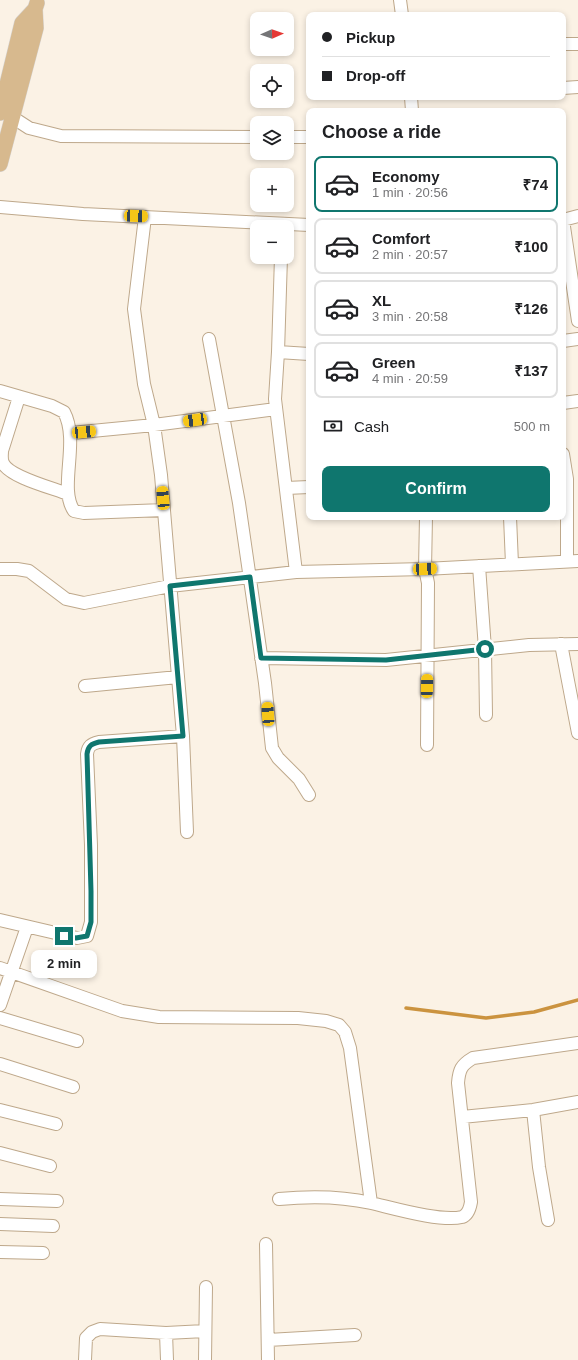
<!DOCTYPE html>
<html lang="en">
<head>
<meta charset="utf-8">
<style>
	:root { --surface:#fff; --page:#f2f2f2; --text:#202124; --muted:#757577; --line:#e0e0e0; --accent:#0f766e }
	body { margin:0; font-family:Arial,sans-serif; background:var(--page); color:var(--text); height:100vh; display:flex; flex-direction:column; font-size:15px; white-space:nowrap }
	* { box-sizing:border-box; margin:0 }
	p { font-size:13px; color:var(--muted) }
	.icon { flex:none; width:22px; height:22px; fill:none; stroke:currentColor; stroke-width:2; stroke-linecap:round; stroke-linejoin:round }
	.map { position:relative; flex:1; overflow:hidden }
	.details { position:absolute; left:306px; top:108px; width:260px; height:412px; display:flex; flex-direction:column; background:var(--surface); border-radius:8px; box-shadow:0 2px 6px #0003 }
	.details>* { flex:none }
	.hud { position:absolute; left:306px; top:12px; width:260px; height:88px; border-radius:8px; box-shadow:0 2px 6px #0003; display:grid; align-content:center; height:88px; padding:0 16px; background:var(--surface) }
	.needle { width:26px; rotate:88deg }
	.controls { position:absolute; left:250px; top:12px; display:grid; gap:8px }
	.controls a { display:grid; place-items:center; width:44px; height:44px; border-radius:8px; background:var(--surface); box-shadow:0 2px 6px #0003; font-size:20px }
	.end { position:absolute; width:18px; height:18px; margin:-9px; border:5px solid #0f766e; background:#fff; box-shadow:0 0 0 2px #fff }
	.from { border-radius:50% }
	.bubble { position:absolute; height:28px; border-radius:8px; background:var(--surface); box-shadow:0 2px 6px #0003; font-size:13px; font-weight:700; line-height:28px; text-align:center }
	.car { position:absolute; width:12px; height:24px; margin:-12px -6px; border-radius:5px; box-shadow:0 0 3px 1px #0007; background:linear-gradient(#f5c518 24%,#345 0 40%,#f5c518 0 76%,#345 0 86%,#f5c518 0) }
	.hud b { display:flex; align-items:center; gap:14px; height:38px; font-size:15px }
	.hud b+b { border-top:1px solid var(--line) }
	.hud i { width:10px; height:10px; background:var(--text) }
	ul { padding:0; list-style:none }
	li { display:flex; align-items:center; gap:12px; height:56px; margin:0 8px 6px; padding:0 8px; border:2px solid var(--line); border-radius:8px }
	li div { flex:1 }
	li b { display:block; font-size:15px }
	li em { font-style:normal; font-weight:700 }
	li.active { border-color:var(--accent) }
	li>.icon { width:36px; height:36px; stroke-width:1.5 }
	h2 { padding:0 16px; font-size:18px; line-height:48px }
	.pay { display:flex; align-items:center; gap:10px; height:44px; padding:0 16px; font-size:15px }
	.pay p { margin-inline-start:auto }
	.primary-button { display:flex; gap:8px; margin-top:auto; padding:8px 16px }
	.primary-button a { flex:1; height:46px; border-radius:8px; background:var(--accent); color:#fff; font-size:16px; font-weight:700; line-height:46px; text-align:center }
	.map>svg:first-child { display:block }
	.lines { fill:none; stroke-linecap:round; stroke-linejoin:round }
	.stream { stroke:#cb933f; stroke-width:3.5 }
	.minor-casing { stroke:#bea88b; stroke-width:14 }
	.major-casing { stroke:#d6d4d2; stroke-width:16 }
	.minor { stroke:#fff; stroke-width:12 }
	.major { stroke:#d7b98e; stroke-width:15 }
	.route { stroke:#0f766e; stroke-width:5 }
</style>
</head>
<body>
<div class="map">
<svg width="578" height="1360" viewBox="0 0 578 1360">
	<rect width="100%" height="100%" fill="#fbf2e5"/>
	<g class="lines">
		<path class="stream" d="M406 1008 486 1018 534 1012 578 1000"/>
		<defs>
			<path id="minor" d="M400 0 402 15
				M563 44H578
				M563 88 578 87
				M411 97 412 111
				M12 117 29 128 61 136 257 137
				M287 137H309
				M0 207 83 214 309 225
				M145 217 134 309 144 384 154 425 161 475 183 736 187 832
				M563 220 578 321
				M563 220 578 216
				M209 339 239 503 265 683 272 748 278 758 299 779 309 795
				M563 341 578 339
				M278 352 281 257
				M0 391 52 406 64 412C80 442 58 488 74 511L84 513 164 510
				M19 397 2 451C2 455 1 459 3 463 9 477 53 488 68 494
				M563 403 578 401
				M71 433 154 425 276 409
				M563 454 567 479V561
				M286 488 309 487
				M426 517 425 569 428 583 427 745
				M510 517 512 564
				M479 566 485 649 486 715
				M0 569H17L29 571 66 599 84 603 170 586 296 572 425 569 578 561
				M296 572 275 399 278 352 309 354
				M561 644 578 733
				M261 658 386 660 529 645 578 644
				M85 686 178 677
				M0 920 77 938 87 936 91 922V845L87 754C88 746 91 744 99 742L183 736
				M0 968 122 1011 159 1017 298 1018 326 1021 339 1025 345 1032 350 1048 371 1203
				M0 1005 27 927
				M0 1018 77 1041
				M0 1064 73 1087
				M0 1110 56 1124
				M533 1110 539 1167 548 1220
				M462 1117 533 1110 578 1102
				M0 1153 50 1166
				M0 1199 57 1201
				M279 1199C310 1196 340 1196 371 1203 393 1208 440 1222 462 1217 468 1215 470 1208 471 1202L458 1083C459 1070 461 1065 473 1058L578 1043
				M0 1224 53 1226
				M266 1244 268 1360
				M0 1252 43 1253
				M166 1333 167 1360
				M268 1340 355 1335
				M85 1360 86 1338 92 1332 100 1329 166 1333 205 1331
				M205 1360 206 1287"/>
			<path id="major" d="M0 113 22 23 35 9 37 3
				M0 164 36 28 35 9"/>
		</defs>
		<use href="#minor" class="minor-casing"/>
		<use href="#major" class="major-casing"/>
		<use href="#minor" class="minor"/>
		<use href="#major" class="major"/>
	</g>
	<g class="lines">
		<path class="route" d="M64 936 76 938 87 936 91 922V891L87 754C88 746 91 744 99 742L183 736 170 586 250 577 261 658 386 660 485 649"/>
	</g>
</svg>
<div class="controls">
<a><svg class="needle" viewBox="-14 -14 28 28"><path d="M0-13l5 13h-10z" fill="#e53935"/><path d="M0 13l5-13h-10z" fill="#757577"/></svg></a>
<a><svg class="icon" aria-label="locate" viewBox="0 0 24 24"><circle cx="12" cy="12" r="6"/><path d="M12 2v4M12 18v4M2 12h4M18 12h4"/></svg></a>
<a><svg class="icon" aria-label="layers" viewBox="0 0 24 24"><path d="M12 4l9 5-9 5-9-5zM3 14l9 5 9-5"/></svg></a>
<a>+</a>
<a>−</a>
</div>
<i class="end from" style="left:485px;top:649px"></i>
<i class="end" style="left:64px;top:936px"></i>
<div class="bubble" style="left:31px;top:950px;width:66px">2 min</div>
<i class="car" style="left:136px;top:216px;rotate:92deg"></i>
<i class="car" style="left:195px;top:420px;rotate:262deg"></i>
<i class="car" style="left:84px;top:432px;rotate:85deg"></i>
<i class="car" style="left:163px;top:498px;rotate:355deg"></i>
<i class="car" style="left:425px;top:569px;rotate:87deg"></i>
<i class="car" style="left:427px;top:686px;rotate:1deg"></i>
<i class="car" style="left:268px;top:714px;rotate:356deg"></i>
<div class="hud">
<b><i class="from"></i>Pickup</b>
<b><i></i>Drop-off</b>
</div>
<section class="details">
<h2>Choose a ride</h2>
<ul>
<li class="active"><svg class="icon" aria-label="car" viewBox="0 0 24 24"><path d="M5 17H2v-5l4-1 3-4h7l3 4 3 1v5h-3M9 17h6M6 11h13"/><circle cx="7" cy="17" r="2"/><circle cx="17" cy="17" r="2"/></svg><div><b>Economy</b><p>1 min · 20:56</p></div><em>₹74</em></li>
<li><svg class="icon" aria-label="car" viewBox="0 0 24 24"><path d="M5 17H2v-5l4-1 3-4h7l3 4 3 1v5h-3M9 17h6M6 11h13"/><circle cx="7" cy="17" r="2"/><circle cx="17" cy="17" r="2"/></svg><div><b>Comfort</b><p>2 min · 20:57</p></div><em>₹100</em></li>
<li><svg class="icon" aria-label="car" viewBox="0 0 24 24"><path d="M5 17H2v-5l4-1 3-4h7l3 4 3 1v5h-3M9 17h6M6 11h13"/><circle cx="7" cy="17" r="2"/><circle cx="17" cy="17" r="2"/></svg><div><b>XL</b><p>3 min · 20:58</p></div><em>₹126</em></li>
<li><svg class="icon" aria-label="car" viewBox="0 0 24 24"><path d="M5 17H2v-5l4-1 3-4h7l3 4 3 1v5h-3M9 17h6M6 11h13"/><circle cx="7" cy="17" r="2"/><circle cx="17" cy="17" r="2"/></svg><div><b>Green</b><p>4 min · 20:59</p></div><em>₹137</em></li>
</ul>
<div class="pay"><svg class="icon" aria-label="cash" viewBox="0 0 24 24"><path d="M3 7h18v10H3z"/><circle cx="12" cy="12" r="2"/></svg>Cash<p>500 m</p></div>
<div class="primary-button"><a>Confirm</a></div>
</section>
</div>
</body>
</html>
